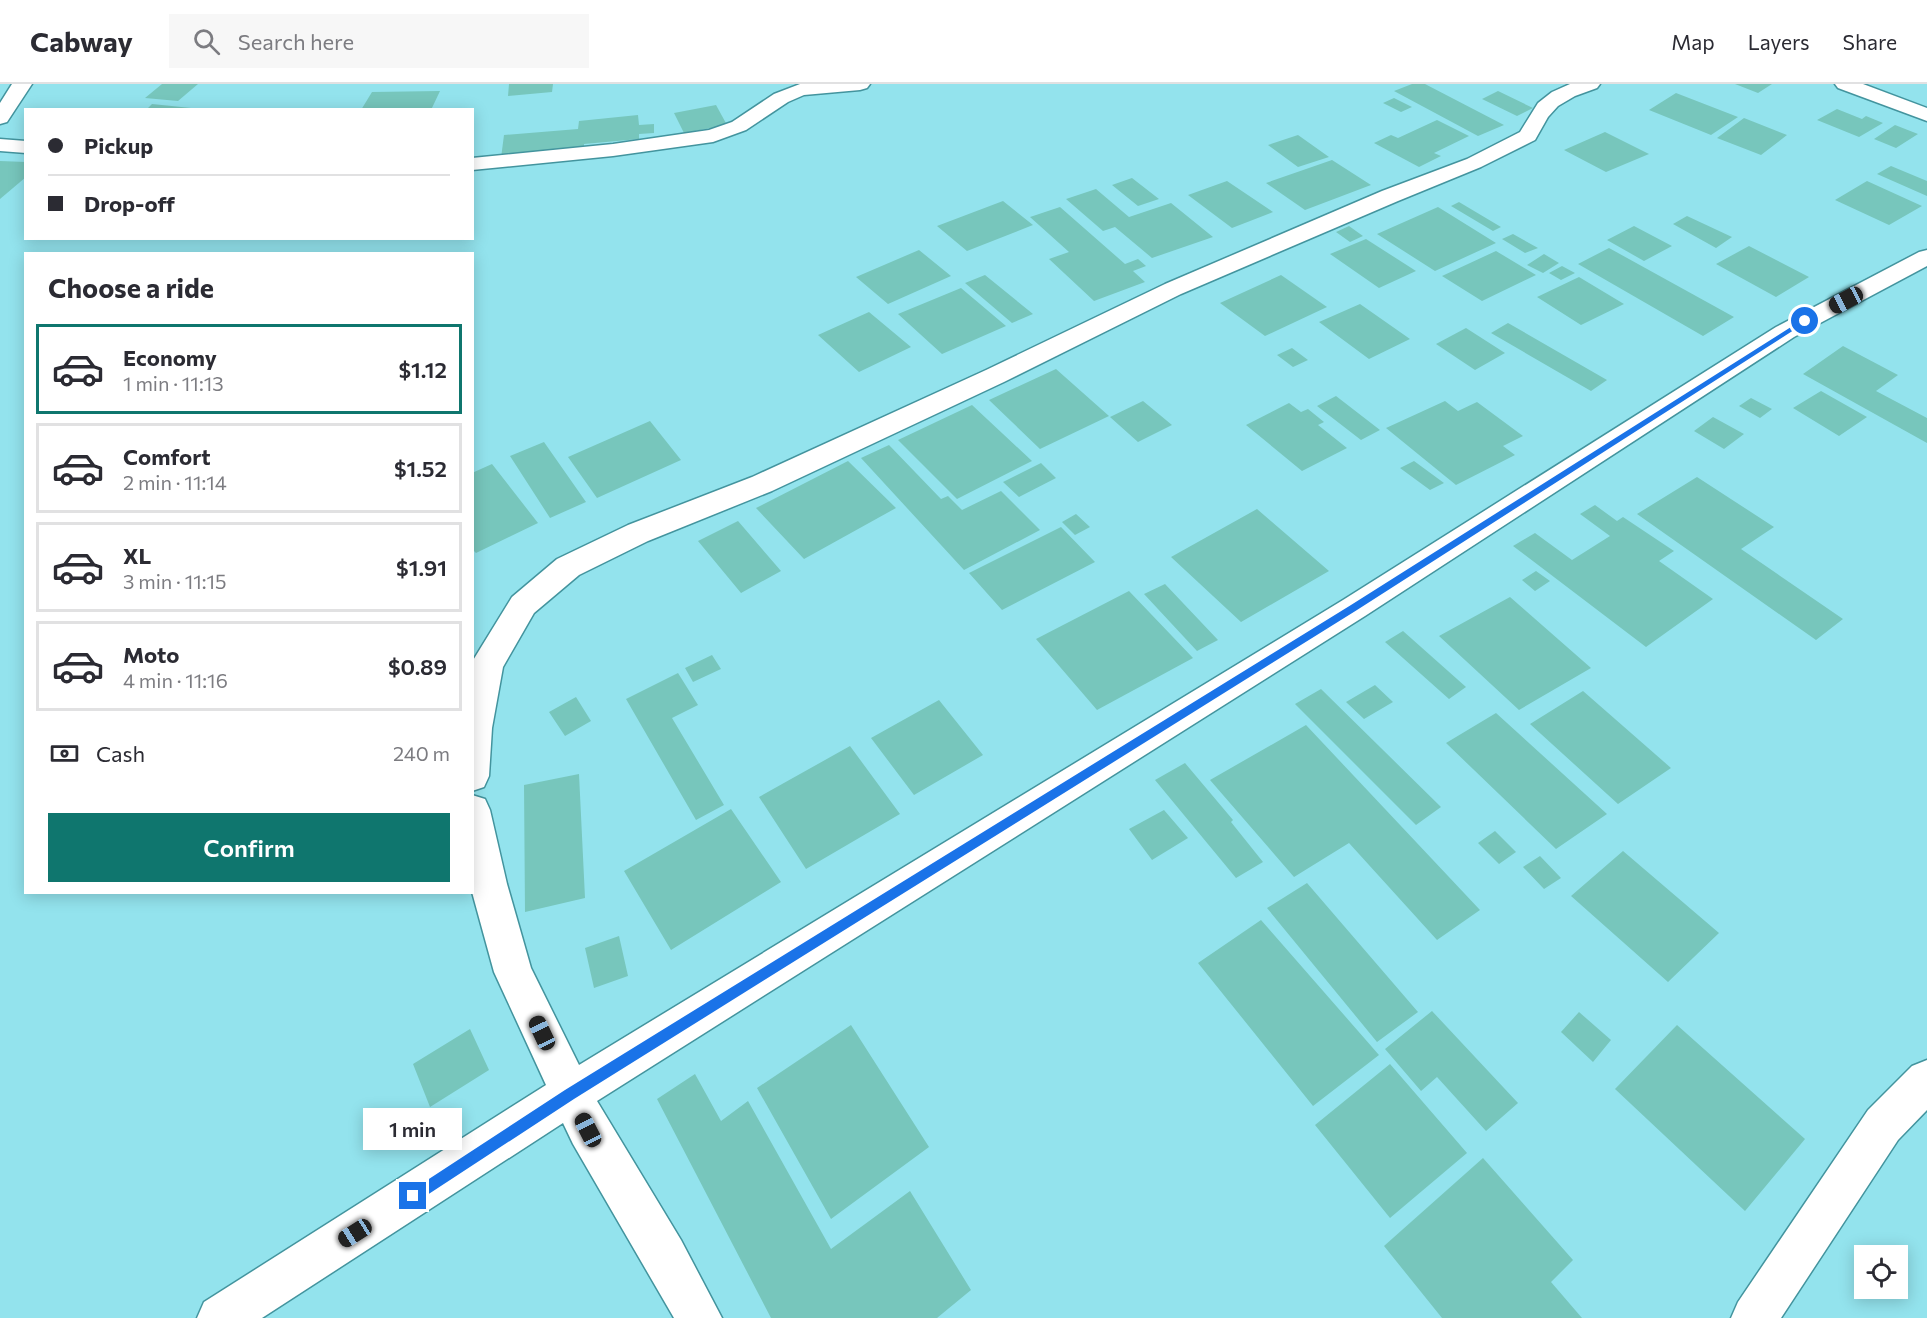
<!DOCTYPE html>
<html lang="en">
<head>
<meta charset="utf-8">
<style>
	:root { --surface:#fff; --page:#f7f7f7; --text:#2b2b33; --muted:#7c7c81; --line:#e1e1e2; --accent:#0f766e }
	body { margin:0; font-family:Commissioner,sans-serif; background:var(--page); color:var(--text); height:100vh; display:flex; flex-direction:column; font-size:22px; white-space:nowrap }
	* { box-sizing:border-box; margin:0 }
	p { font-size:20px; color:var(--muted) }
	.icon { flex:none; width:33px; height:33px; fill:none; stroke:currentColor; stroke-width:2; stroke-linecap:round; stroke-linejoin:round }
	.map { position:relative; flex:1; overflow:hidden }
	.panel { position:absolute; left:24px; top:168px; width:450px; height:642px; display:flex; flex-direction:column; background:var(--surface); border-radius:0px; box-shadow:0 3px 15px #0003 }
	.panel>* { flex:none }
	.guide { position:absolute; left:24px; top:24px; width:450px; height:132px; border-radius:0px; box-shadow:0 3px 15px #0003; display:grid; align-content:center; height:132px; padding:0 24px; background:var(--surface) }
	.tools { position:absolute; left:1854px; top:1161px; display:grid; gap:12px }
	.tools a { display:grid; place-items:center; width:54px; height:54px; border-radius:0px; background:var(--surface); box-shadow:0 3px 15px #0003; font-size:30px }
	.end { position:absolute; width:27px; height:27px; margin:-14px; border:8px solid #1a73e8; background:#fff; box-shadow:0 0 0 3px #fff }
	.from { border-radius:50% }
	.bubble { position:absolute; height:42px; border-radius:0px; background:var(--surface); box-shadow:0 3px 15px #0003; font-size:20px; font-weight:600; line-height:42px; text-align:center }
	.car { position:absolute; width:18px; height:36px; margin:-18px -9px; border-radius:8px; box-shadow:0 0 4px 2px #0007; background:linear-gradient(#222 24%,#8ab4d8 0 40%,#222 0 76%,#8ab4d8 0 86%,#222 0) }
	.guide b { display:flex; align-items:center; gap:21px; height:57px; font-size:22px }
	.guide b+b { border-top:2px solid var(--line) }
	.guide i { width:15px; height:15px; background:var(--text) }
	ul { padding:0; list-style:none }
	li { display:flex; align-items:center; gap:18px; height:90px; margin:0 12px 9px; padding:0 12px; border:3px solid var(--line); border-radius:0px }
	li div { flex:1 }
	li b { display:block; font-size:22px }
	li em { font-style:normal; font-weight:600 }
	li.current { border-color:var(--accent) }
	li>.icon { width:54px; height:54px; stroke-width:1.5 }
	h2 { padding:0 24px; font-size:27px; line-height:72px }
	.pay { display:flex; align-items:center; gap:15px; height:66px; padding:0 24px; font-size:22px }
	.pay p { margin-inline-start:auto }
	.primary-button { display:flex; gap:12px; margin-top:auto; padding:12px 24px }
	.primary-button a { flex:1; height:69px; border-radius:0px; background:var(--accent); color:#fff; font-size:24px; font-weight:600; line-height:69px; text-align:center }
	header { display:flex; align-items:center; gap:36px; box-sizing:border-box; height:84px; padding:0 30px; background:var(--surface); border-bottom:2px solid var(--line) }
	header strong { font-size:28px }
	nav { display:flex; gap:33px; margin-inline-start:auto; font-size:21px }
	.search { width:420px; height:54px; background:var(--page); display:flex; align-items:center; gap:15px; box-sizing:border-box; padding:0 21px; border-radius:0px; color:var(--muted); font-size:22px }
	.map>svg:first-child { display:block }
	.building { fill:#77c6bc }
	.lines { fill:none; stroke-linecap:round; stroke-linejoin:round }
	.minor-casing { stroke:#43949e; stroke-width:3 }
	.major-casing { stroke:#43949e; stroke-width:3 }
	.minor { fill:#fff; fill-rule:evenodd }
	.major { fill:#fff; fill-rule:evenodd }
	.route { fill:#1a73e8 }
</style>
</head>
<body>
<header>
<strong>Cabway</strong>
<div class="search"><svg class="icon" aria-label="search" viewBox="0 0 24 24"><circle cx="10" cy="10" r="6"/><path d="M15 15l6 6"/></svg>Search here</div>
<nav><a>Map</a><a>Layers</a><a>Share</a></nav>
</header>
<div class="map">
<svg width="1927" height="1234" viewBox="0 0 1927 1234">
	<rect width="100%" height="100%" fill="#93e3ed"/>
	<path class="building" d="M162 0H198L178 17 145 14Z
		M509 0H553L552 8 508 12Z
		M1412 0H1425L1504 41 1478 52 1394 7Z
		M1735 0H1772L1758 9Z
		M440 7 431 26H361L372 8Z
		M1498 7 1533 24 1517 32 1482 15Z
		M1676 9 1738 33 1711 51 1649 26Z
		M1394 14 1412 23 1401 28 1383 19Z
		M152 20 191 24 190 26H146Z
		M716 21 727 41 684 49 674 29Z
		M1837 25 1862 35 1866 32 1883 39 1859 53 1817 36Z
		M638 31 639 41 654 40V49L639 50V55L584 60V67L501 74 504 51 578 45 579 37Z
		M1744 34 1787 51 1761 71 1717 54Z
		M1437 36 1469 52 1434 69 1441 72 1419 83 1374 59 1391 51 1398 54Z
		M1895 41 1918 50 1896 64 1874 55Z
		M1605 48 1649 70 1606 88 1564 66Z
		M1298 51 1329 73 1298 83 1268 61Z
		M1332 76 1371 101 1305 126 1266 99Z
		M0 77 26 78V93L0 115Z
		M1891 82 1927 97V112L1877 90Z
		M1132 94 1159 115 1138 122 1112 101Z
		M1227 97 1273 128 1232 144 1188 111Z
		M1867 97 1922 122 1889 141 1835 116Z
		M1096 105 1129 133 1171 119 1213 153 1152 174 1115 143 1103 147 1066 115Z
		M1003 117 1033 141 967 167 937 142Z
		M1459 118 1501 143 1493 147 1451 122Z
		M1060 123 1125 180 1138 175 1146 182 1133 187 1145 198 1094 217 1049 175 1069 168 1030 133Z
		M1438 123 1496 159 1435 187 1377 150Z
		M1687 132 1732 153 1716 164 1673 140Z
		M1349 142 1363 152 1350 158 1336 148Z
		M1634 142 1672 162 1644 177 1607 156Z
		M1513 150 1538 164 1525 169 1502 155Z
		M1366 155 1416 187 1379 204 1330 170Z
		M1749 162 1809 193 1776 213 1716 180Z
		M1609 164 1734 233 1703 252 1578 180Z
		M919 166 951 192 888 220 856 193Z
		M1496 167 1536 191 1482 217 1442 192Z
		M1544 170 1559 179 1543 189 1527 181Z
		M1562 182 1575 189 1561 196 1549 189Z
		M985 191 1033 230 1012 239 965 199Z
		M1281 191 1327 223 1265 252 1220 219Z
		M1579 193 1624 220 1581 241 1537 213Z
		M961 204 1006 242 942 270 898 230Z
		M1360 220 1410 255 1369 275 1319 238Z
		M869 228 911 263 859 288 818 251Z
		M1508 239 1607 296 1591 307 1491 249Z
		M1466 244 1505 269 1475 286 1436 260Z
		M1843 262 1898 291 1876 307 1927 334V359L1803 290Z
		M1292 264 1308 276 1293 283 1277 271Z
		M1056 285 1109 332 1040 365 989 316Z
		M1821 307 1867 333 1839 352 1793 324Z
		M1336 312 1380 346 1361 356 1317 322Z
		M1751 314 1772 325 1760 334 1739 322Z
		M1143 317 1172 341 1138 358 1110 333Z
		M1445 317 1458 327 1477 318 1523 352 1503 362 1515 371 1456 401 1386 344Z
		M1289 319 1301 328 1308 325 1324 338 1318 341 1347 364 1302 387 1246 341Z
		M972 321 1032 377 957 415 898 356Z
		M1713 333 1744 350 1724 365 1694 347Z
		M650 337 681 376 597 414 568 373Z
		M544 358 586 418 550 434 510 372Z
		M889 361 941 415 948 412 962 426 1001 407 1040 446 964 486 861 374Z
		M848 377 896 424 804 475 756 424Z
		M1414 377 1444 399 1430 406 1400 384Z
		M1041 379 1056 394 1019 413 1003 398Z
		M492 380 538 439 476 469 472 465V389Z
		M1697 393 1774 443 1741 465 1843 535 1816 556 1637 430Z
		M1595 421 1617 437 1623 433 1674 467 1659 477 1713 515 1646 563 1513 462 1535 449 1572 476 1610 452 1580 430Z
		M1257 425 1329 487 1241 538 1171 473Z
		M1076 430 1090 443 1075 451 1062 438Z
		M738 437 781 487 741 509 698 457Z
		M1061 443 1095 478 1002 526 969 489Z
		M1536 487 1550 497 1535 507 1522 496Z
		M1165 500 1218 556 1197 567 1144 510Z
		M1129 507 1193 574 1097 626 1036 555Z
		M1510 513 1591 584 1519 626 1439 552Z
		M1403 547 1466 603 1449 615 1385 558Z
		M712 571 721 585 693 598 685 584Z
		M678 589 698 621 672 634 724 721 696 736 626 615Z
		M1375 601 1393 618 1364 635 1346 618Z
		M1321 605 1441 723 1416 741 1295 620Z
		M1583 607 1671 684 1618 720 1530 640Z
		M576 613 591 637 565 652 549 628Z
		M939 616 983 671 914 711 871 654Z
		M1496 629 1607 730 1556 765 1446 659Z
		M1306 641 1480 826 1437 856 1349 759 1294 793 1210 696Z
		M850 662 900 730 806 785 759 713Z
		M1185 679 1233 736 1231 738 1263 778 1236 794 1155 696Z
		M579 690 585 814 525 828 524 701Z
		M731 725 781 798 671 866 624 787Z
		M1164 726 1188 754 1152 776 1129 745Z
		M1495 747 1516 768 1499 780 1478 759Z
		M1623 767 1719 849 1668 898 1571 812Z
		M1540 772 1561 794 1544 805 1523 783Z
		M1307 799 1418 928 1377 958 1267 824Z
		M1261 836 1379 971 1313 1022 1198 879Z
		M619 852 628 892 594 904 585 864Z
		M1432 927 1518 1019 1486 1047 1437 993 1421 1007 1385 965Z
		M1579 928 1611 956 1593 978 1561 948Z
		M851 941 929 1063 831 1135 757 1004Z
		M1677 941 1805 1055 1745 1127 1615 1005Z
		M470 945 489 986 430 1023 413 980Z
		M1390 980 1467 1069 1390 1134 1315 1041Z
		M695 990 721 1037 748 1017 831 1165 910 1107 971 1206 937 1234H771L657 1015Z
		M1483 1074 1573 1176 1551 1198 1582 1234H1442L1384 1162Z"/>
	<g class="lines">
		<defs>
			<path id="minor" d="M12 0H32L7 38 0 40V19Z
				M800 0H870L867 4 860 6 804 11 788 18 746 46 713 58 613 72 472 86V74L613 60 709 46 732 38 774 10Z
				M1570 0H1600L1597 4 1575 12 1558 22 1548 33 1535 56 1481 83 1398 117 1181 210 1004 298 772 407 648 457 579 491 534 529 503 583 492 644 489 692 484 703 472 707V578L512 513 557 475 628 441 752 393 986 286 1165 200 1382 107 1467 75 1520 48 1538 19 1552 8Z
				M0 55 26 57V69L0 67Z
				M1927 166V182L1794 253 1365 532 597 1017 681 1156 722 1234H674L573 1060 563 1039 262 1234H197L204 1218 546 1001 494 888 472 808V711L485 715 490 726 507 800 531 884 579 981 1343 516 1776 243 1919 168Z
				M1927 976V1026L1898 1056 1781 1234H1731L1738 1218 1868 1026 1912 982Z"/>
			<path id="major" d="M1835 0H1863L1927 24V37L1838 4Z"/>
		</defs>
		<use href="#minor" class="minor-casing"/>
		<use href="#major" class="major-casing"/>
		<use href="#minor" class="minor"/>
		<use href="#major" class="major"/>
	</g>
	<path class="route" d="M1802 236 1808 237 1357 526 574 1015 418 1117 413 1119 409 1117 407 1112 409 1108 565 1006 1351 521Z"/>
</svg>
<div class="tools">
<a><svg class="icon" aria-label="locate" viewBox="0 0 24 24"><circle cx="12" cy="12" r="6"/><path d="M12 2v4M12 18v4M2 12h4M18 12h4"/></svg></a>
</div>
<i class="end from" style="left:1805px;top:237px"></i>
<i class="end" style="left:413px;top:1112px"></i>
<div class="bubble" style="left:363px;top:1024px;width:99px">1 min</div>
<i class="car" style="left:1846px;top:216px;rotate:242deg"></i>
<i class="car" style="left:542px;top:949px;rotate:335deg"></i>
<i class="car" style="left:588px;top:1046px;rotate:333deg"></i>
<i class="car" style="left:355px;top:1149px;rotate:238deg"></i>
<div class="guide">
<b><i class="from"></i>Pickup</b>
<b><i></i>Drop-off</b>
</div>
<section class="panel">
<h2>Choose a ride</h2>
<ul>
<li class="current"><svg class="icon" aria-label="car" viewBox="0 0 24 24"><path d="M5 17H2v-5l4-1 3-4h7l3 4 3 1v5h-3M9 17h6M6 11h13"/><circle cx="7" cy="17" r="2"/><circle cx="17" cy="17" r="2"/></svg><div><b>Economy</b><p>1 min · 11:13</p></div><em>$1.12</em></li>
<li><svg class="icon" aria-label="car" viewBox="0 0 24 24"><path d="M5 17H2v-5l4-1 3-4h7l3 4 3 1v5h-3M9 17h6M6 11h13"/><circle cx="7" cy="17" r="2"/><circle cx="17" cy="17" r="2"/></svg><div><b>Comfort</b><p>2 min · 11:14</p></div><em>$1.52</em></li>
<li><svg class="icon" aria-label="car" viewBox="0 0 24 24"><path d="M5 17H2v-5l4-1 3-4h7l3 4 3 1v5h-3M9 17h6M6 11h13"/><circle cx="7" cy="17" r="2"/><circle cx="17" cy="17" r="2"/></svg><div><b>XL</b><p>3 min · 11:15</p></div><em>$1.91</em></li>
<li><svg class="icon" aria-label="car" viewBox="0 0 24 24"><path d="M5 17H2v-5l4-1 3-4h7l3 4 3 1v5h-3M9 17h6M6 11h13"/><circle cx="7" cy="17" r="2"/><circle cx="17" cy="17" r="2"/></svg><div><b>Moto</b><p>4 min · 11:16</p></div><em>$0.89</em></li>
</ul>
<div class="pay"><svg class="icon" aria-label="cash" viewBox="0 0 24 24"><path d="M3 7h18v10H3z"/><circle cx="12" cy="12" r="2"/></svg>Cash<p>240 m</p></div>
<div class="primary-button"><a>Confirm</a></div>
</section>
</div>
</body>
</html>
